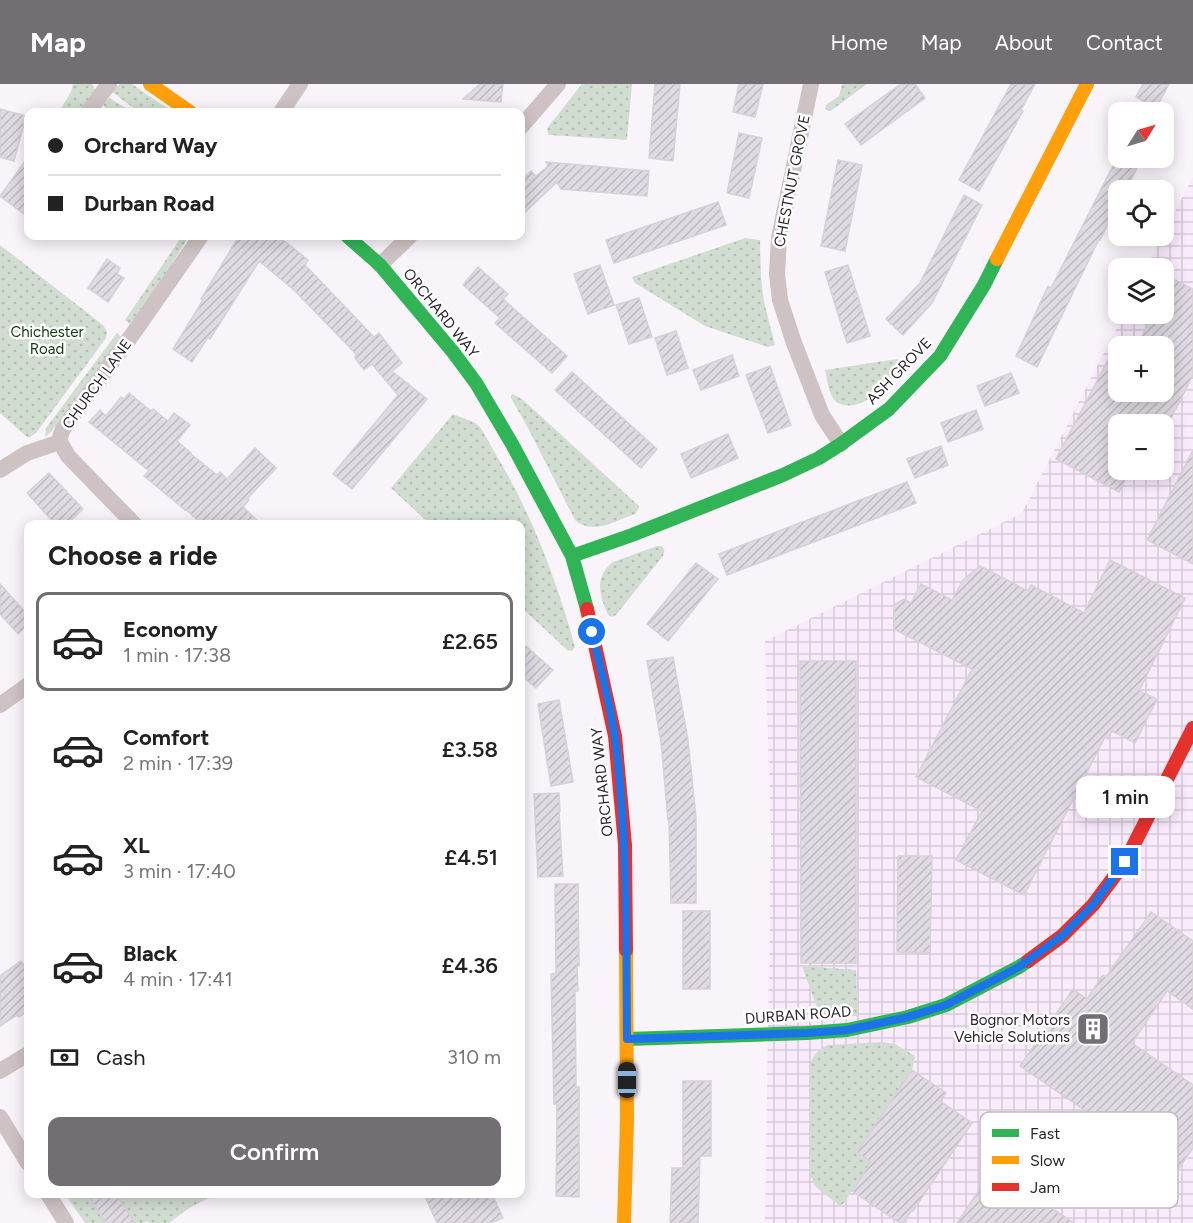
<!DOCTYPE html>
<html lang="en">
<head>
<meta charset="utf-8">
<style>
	:root { --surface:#fff; --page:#f2f2f2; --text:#222; --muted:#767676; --line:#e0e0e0; --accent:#736d74 }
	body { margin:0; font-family:Figtree,sans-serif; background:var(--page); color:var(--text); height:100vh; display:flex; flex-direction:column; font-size:22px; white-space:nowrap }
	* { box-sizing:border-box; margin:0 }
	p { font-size:20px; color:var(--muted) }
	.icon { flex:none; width:33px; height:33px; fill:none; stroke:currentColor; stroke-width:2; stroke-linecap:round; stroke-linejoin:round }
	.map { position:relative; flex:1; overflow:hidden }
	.details { position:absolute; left:24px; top:436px; width:501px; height:678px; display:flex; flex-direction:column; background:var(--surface); border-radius:12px; box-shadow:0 3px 15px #0003 }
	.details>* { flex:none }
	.guide { position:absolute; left:24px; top:24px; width:501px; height:132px; border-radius:12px; box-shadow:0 3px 15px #0003; display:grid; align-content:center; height:132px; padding:0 24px; background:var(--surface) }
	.needle { width:39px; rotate:53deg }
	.controls { position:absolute; left:1108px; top:18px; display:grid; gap:12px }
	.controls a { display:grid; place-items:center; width:66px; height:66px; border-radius:12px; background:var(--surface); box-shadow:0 3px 15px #0003; font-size:30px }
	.end { position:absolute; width:27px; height:27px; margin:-14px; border:8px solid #1a73e8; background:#fff; box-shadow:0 0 0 3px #fff }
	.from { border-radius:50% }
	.bubble { position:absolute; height:42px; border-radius:12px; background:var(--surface); box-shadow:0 3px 15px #0003; font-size:20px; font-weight:600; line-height:42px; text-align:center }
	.car { position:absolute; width:18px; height:36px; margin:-18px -9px; border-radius:8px; box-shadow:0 0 4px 2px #0007; background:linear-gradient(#222 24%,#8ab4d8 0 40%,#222 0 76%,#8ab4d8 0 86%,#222 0) }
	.guide b { display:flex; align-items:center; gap:21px; height:57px; font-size:22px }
	.guide b+b { border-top:2px solid var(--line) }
	.guide i { width:15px; height:15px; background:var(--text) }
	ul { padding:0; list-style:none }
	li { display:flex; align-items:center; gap:18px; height:99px; margin:0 12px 9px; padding:0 12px; border:3px solid transparent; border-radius:12px }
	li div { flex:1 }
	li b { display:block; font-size:22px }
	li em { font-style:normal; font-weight:600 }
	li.active { border-color:var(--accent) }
	li>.icon { width:54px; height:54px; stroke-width:1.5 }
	h2 { padding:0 24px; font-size:27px; line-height:72px }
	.pay { display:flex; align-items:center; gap:15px; height:66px; padding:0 24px; font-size:22px }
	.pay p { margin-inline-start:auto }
	.button { display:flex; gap:12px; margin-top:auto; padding:12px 24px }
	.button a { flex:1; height:69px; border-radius:12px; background:var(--accent); color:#fff; font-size:24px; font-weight:600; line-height:69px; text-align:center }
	header { display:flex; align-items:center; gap:36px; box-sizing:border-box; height:84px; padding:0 30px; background:var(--accent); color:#fff }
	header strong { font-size:28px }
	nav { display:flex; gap:33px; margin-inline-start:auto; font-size:21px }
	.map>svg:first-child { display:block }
	.industrial { fill:url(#industrial-grid); fill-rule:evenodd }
	.grass { fill:url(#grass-dots) }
	.building { fill:url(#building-hatch); stroke:#d7d1d8; stroke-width:1.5 }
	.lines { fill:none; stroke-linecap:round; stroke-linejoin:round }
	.street { stroke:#cfc2c4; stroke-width:16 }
	.fast { stroke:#30b455; stroke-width:14 }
	.slow { stroke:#ff9f0a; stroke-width:14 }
	.jam { stroke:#e5322d; stroke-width:14 }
	.route { stroke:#1a73e8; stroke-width:8 }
	.labels { text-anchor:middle; stroke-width:5; stroke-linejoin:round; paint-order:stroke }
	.street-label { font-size:15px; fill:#2b242c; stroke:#fff }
	.park-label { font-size:15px; fill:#0b3b0f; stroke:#fff }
	.poi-label { font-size:15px; fill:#2b242c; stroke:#fff; text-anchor:end }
	.key { fill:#fff; stroke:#bfbdc0; stroke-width:1.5 }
	.key-label { font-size:16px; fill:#2b242c }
</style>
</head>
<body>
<header>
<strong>Map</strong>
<nav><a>Home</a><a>Map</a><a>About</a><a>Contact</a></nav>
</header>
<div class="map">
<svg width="1193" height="1139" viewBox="0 0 1193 1139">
	<defs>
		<pattern id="industrial-grid" width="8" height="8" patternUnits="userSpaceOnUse" patternTransform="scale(1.5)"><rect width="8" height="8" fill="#f9eafc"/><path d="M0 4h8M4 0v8" fill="none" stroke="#d6c9d8"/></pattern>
		<pattern id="grass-dots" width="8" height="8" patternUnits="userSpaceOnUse" patternTransform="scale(1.5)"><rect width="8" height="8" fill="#d0ddd0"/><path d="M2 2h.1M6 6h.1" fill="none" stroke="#b3beb3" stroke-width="1.8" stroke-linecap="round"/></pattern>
		<pattern id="building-hatch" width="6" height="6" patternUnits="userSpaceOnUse" patternTransform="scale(1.5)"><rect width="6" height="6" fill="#e0dae2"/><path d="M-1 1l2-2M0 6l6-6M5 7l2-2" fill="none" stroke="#c0bbc2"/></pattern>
	</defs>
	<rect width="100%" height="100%" fill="#f9f4fa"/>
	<path class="industrial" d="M1193 93V1139H762L765 1138 771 752 765 557 1022 429 1124 230H1164V184H1146ZM1119 262H1164V308H1119ZM1119 340H1164V386H1119Z"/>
	<path class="grass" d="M73 0H92L95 5 80 28H69L60 26 71 8Z
		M120 0H132L173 28 136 26 111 7Z
		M582 0H632L627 56 549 51 547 47 548 43Z
		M842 0H867L832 26 828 27 825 25 826 21 839 12Z
		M109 14 131 27 130 28H108L103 20Z
		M182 152H189L167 188 130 240 125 236Z
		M745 154 760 156 761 194 764 218 775 261 768 263 705 242 635 199 632 193Z
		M0 161 103 241 107 248 106 254 36 349 28 354 0 329Z
		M117 249 121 253 51 348 45 353 46 344Z
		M897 275 902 277V283C887 299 868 325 844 321 839 320 836 319 833 314 828 306 827 295 825 286Z
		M513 310 522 315 639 422 638 426 635 430C616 436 593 452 575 436L529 346 511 314V311Z
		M453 330C460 333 474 337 478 341 483 346 491 362 495 369 531 428 557 497 575 563L572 567 567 566 521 523 520 441H431L391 404Z
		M657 462H661C665 465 665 467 663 472L616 531 612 533 609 532C599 513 594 492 613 478Z
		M802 882 856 886 858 932H820Z
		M882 958 895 960 915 972 912 986 857 1068 871 1078 841 1123 815 1102 810 1090 809 985C812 973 817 965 828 961Z
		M71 1110H87L99 1129 119 1115 116 1110H217L189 1124 169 1139H149L147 1137 144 1139H85L67 1113Z"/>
	<path class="building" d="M480 0H503L501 18 463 15Z
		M655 0H680L673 77 649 74Z
		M739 0H763L755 33 733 28Z
		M901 0H915L925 14 861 61 845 40Z
		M1011 0H1035L1021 26 1023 27 979 107 959 96Z
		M1143 0H1169L1156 24 1136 13Z
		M0 25 26 32 14 77 0 73Z
		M739 49 762 54 749 114 727 109Z
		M28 73V133L0 112Z
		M1117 74H1142L1126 106H1119V118L1100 156 1099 155 1037 283 1016 272 1048 202 1051 204Z
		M838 76 862 81 845 167 821 162Z
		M546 78 649 87 647 112 561 105 557 98 520 133V97L531 87 536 92 548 82Z
		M964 111 982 121 932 219 903 251 886 235 920 199Z
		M718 118 726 141 614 179 606 156Z
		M239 152H278L308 176 305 181 374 253 379 249 402 279 392 287 427 315 352 405 333 390 398 311 372 280 364 286 355 274 356 270 294 206 259 177 210 255 208 253 192 278 173 265 203 216 201 215Z
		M107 175 120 184 117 190 124 194 108 218 88 204Z
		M600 181 614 221 588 230 574 190Z
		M848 181 870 252 847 259 825 188Z
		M478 183 508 210 503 215 567 272 552 289 495 239 500 234 463 201Z
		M1171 194 1193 205V291L1168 340H1119V386H1130L1119 408 1056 375 1119 255V308H1164V262H1137L1153 230H1164V208Z
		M639 214 652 253 629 260 616 221Z
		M676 247 688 284 667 291 655 254Z
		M732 271 739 292 701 306 693 286Z
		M770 282 791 341 768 349 746 291Z
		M572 288 657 365 641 384 555 306Z
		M1011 289 1019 309 985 322 977 302Z
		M129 309 151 327 153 325 168 337 174 329 190 341 177 357 191 369V370L217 391 220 388 227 395 255 364 276 384 247 415 249 416 243 423 262 441H202L186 425 185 426 144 392 149 387 89 338 100 326 106 332 121 313 124 315Z
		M976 326 983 345 948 358 941 339Z
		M728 350 738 374 691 394 681 370Z
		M941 362 948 381 915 394 907 375Z
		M1193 366V480L1147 456Z
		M49 389 83 425 66 441H56L27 409Z
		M907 398 916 419 727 491 719 470Z
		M1110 476 1185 514 1139 607 1157 615 1135 659 1112 647 1108 655 1105 653 1024 811 956 776 982 727 916 693 972 585 894 545V521L904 515 911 519 921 500 952 516 963 496 980 482 1028 507 1031 501 1084 529Z
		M696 479 718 495 668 557 647 540Z
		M0 500 28 531V540L18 550 0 530Z
		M520 557 553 586 536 604 520 590Z
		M673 573 688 656 696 734V819H671L669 736H668L661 658 647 577Z
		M800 577H856V879H801Z
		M559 616 573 698 551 702 538 620Z
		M559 709 560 727H559L563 792 538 793 534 710Z
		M898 772H932L930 869 897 868Z
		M555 800H578L579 882H577L578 907H575L576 1003H579V1113L556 1112 557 1020H554L551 890 556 889Z
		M683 827H710V905H683Z
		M1151 828 1193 857V925L1167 907 1132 959 1193 1001V1064L1154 1120 1087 1074 1109 1043 1020 982 1073 905 1087 915 1103 891 1106 893Z
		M21 877 28 888V926L19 933 17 931 0 942V892Z
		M912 986 946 1009 940 1017 972 1039 913 1127 912 1126 903 1139H900L852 1107 871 1078 857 1068Z
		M683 997H711V1072H700L698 1139H670L672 1084H683Z
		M993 1085 1074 1139H957Z
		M87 1110H116L135 1139H106Z
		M424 1110H492L503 1134 491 1139H437Z"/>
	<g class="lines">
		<path class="street" d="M811 0 779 154 777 190 780 216 794 259 822 331 841 360
			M88 28 109 0
			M281 28 300 0
			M520 44 558 0
			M380 181 410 152
			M0 386 27 369 60 358
			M135 441 68 372 60 358V353L63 345 137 244 201 152
			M0 621 28 601
			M0 987 28 970
			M0 1033 28 1079
			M48 1110 66 1139"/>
		<path class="fast" d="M347 152 380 181 453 268 476 299 512 360 572 472 587 525
			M572 472 632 451 783 391 819 374 841 360 889 325 940 272 984 201 997 175
			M627 955 807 949 847 946 908 933 946 921 1019 883 1028 877"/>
		<path class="slow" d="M150 0 190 28
			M997 175 1087 0
			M624 1139 627 1036 626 866"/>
		<path class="jam" d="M587 525 615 652 625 761 626 866
			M1028 877 1062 852 1093 821 1125 778 1193 644"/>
	</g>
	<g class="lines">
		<path class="route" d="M592 548C600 583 610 619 615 654 628 754 626 855 627 955L807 949 847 946 908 933 946 921 1019 883 1062 852 1093 821 1125 778"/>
	</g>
	<defs>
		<symbol id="building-square" viewBox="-11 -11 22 22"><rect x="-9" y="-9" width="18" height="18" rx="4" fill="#736d74" stroke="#fff"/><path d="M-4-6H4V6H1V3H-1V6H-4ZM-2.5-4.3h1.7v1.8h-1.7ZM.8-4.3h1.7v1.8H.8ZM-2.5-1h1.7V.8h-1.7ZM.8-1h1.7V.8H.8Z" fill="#fff"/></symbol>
	</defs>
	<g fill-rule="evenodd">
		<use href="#building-square" x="1074" y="926" width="38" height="38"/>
	</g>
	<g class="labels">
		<g class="street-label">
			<text transform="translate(792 97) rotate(-79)" y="5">CHESTNUT GROVE</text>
			<text transform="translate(441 229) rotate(51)" y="5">ORCHARD WAY</text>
			<text transform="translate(899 287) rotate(-46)" y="5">ASH GROVE</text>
			<text transform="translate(97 300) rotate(-54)" y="5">CHURCH LANE</text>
			<text transform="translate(602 698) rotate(-96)" y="5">ORCHARD WAY</text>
			<text transform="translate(798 931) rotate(-4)" y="5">DURBAN ROAD</text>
		</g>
		<g class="park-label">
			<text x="47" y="253">Chichester<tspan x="47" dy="17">Road</tspan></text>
		</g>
		<g class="poi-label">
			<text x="1070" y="941">Bognor Motors<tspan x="1070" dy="17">Vehicle Solutions</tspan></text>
		</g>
	</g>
	<rect x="980" y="1028" width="198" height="96" rx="9" class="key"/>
	<rect x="992" y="1045" width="27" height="8" fill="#30b455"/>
	<rect x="992" y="1072" width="27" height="8" fill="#ff9f0a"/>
	<rect x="992" y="1099" width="27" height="8" fill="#e5322d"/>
	<g class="key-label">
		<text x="1030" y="1055">Fast</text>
		<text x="1030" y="1082">Slow</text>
		<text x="1030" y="1109">Jam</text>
	</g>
</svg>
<div class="controls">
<a><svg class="needle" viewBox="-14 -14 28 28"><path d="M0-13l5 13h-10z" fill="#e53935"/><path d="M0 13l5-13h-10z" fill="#767676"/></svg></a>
<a><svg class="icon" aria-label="locate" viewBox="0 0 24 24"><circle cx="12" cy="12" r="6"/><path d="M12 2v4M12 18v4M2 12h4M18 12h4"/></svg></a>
<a><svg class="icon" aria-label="layers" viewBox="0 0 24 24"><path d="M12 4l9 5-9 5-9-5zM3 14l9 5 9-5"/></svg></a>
<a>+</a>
<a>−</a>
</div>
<i class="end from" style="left:592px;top:548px"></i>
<i class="end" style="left:1125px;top:778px"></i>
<div class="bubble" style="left:1076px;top:692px;width:99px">1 min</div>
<i class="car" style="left:627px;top:996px;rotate:0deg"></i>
<div class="guide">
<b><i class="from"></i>Orchard Way</b>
<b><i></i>Durban Road</b>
</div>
<section class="details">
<h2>Choose a ride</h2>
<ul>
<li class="active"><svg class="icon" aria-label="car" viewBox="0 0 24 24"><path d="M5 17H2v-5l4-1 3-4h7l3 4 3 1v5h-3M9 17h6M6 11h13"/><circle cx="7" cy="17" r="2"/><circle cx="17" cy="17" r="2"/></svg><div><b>Economy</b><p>1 min · 17:38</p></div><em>£2.65</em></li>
<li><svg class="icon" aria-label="car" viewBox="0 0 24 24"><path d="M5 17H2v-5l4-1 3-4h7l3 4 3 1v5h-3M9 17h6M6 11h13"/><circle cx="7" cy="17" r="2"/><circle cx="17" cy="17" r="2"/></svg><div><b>Comfort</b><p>2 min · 17:39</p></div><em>£3.58</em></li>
<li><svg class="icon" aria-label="car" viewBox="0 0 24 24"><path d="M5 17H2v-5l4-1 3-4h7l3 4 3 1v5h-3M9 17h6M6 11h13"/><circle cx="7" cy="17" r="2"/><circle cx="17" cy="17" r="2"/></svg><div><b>XL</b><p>3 min · 17:40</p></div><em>£4.51</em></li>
<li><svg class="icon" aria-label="car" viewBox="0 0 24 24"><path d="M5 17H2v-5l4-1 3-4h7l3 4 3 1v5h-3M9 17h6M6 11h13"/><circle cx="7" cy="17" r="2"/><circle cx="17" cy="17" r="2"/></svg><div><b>Black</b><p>4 min · 17:41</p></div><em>£4.36</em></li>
</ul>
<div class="pay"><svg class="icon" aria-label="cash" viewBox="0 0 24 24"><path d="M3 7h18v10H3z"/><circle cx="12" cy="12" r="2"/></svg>Cash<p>310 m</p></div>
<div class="button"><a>Confirm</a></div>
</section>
</div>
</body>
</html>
